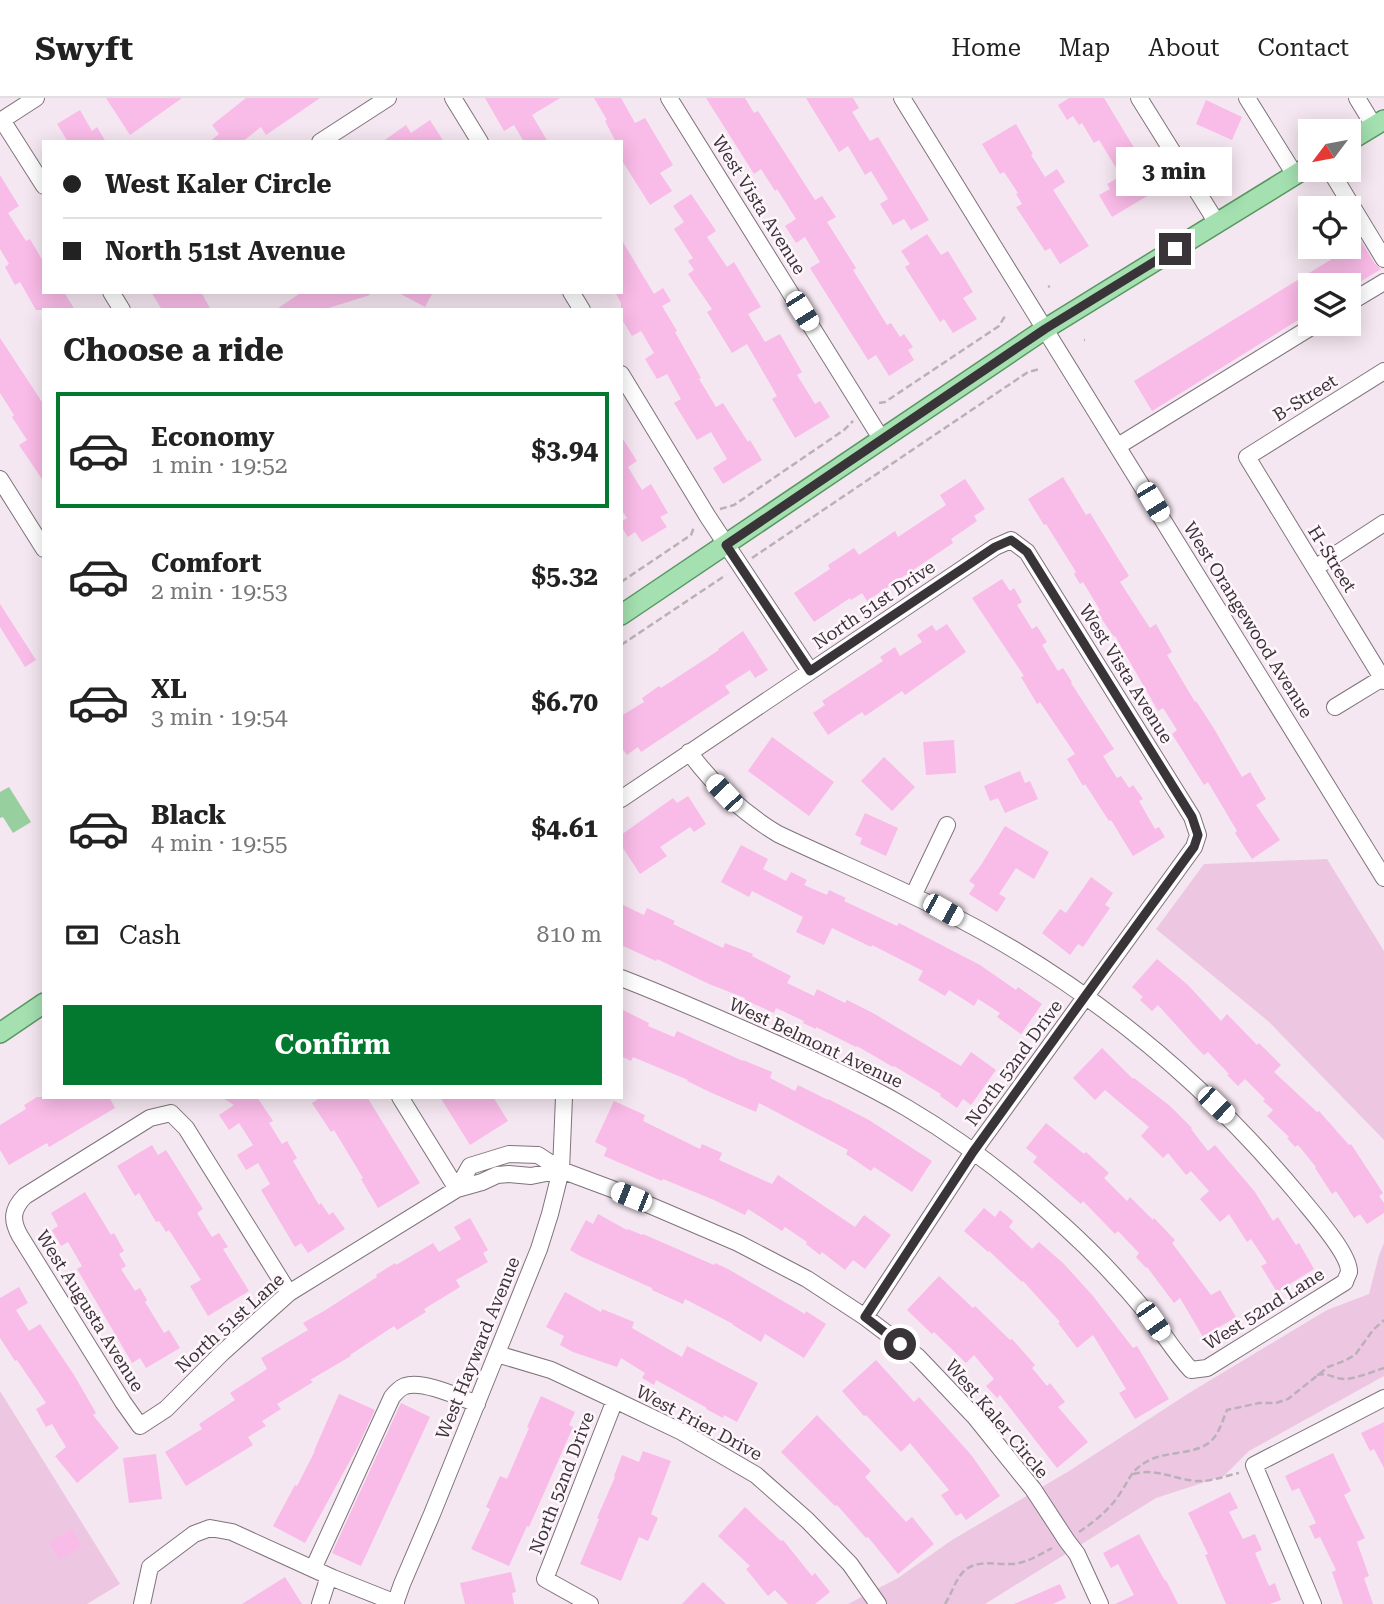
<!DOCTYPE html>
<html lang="en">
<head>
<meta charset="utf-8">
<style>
	:root { --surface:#fff; --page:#f2f2f2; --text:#222; --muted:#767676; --line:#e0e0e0; --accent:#02792f }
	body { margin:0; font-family:"Roboto Serif",serif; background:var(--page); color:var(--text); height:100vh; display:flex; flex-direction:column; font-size:26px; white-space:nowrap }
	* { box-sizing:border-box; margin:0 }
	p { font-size:23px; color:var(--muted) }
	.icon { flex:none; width:38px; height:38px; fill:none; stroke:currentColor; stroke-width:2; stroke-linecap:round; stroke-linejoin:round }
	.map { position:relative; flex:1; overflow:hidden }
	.sheet { position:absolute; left:42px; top:210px; width:581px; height:791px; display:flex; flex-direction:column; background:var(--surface); border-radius:0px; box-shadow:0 4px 18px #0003 }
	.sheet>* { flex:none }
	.top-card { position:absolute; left:42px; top:42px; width:581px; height:154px; border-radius:0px; box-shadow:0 4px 18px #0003; display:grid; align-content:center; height:154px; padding:0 21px; background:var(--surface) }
	.needle { width:46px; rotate:238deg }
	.buttons { position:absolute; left:1298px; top:21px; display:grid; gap:14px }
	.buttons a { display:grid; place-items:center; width:63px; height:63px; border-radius:0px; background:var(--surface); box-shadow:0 4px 18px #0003; font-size:35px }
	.end { position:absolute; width:32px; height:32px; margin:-16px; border:9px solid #393437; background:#fff; box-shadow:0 0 0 4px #fff }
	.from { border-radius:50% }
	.bubble { position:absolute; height:49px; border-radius:0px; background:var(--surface); box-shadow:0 4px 18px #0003; font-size:23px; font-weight:700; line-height:49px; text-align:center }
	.car { position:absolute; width:21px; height:42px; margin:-21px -10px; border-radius:9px; box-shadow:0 0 5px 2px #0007; background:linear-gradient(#fff 24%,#345 0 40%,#fff 0 76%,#345 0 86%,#fff 0) }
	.top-card b { display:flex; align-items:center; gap:24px; height:66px; font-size:26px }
	.top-card b+b { border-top:2px solid var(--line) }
	.top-card i { width:18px; height:18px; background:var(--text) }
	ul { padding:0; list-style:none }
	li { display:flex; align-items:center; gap:21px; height:116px; margin:0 14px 10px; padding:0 7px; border:4px solid transparent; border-radius:0px }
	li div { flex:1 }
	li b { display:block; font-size:26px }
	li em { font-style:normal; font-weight:700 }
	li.on { border-color:var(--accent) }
	li>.icon { width:63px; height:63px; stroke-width:1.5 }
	h2 { padding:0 21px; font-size:32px; line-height:84px }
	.pay { display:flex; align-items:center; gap:18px; height:77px; padding:0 21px; font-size:26px }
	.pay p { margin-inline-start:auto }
	.action { display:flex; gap:14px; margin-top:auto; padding:14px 21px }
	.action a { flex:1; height:80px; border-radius:0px; background:var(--accent); color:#fff; font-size:28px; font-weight:700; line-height:80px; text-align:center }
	header { display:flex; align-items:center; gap:42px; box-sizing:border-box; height:98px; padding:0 35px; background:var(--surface); border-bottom:2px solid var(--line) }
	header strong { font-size:33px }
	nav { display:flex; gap:38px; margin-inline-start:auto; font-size:24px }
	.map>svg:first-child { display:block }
	.green { fill:#edc7e2 }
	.water { fill:#97d09e }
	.building { fill:#f9bbe7 }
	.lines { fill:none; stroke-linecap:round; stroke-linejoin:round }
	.minor-casing { stroke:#7f737b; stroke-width:18 }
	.major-casing { stroke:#589763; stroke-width:22 }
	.path { stroke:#bbb0b8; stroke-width:2.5; stroke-dasharray:7 3.5; stroke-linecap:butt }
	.minor { stroke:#fff; stroke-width:16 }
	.major { stroke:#a4e0b0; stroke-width:19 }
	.route { stroke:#393437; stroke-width:9 }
	.labels { text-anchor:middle; stroke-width:5; stroke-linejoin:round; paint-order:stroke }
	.street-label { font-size:18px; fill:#393437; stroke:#fff6fc }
</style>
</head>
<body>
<header>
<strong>Swyft</strong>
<nav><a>Home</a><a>Map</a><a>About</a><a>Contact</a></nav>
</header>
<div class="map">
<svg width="1384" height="1506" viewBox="0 0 1384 1506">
	<rect width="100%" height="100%" fill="#f5e7f1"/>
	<path class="green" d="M1327 761 1384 853V1042L1268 923 1156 831 1204 766Z
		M1384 1145V1278L1249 1353 1224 1378 1156 1400 985 1506H848L898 1480 952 1442 1069 1373 1189 1295 1327 1212 1369 1196 1379 1157Z
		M0 1293 120 1486 87 1506H0Z"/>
	<path class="water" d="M9 689 31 724 13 735 3 719 0 720V694Z"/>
	<path class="building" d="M106 0H182L130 37Z
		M246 0H320L266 37 261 29 242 44H209L219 36 212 27Z
		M485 0H560L532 17 548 44H524L514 27 504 33Z
		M594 0H621L635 25 645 20 673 67 660 75 672 93 650 107 621 61V44H616L605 23 607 22Z
		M706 0H745L754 15 758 13 815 102 822 98 836 119 827 124 856 170 853 172 887 227 891 225 900 239 904 236 913 249 908 252 914 262 889 278 876 257 868 262 810 170 820 164 805 139 796 145 785 128 796 121 777 91 775 93 761 71 754 76Z
		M806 0H853L859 10 852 14 870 43 878 39 929 122 911 132 904 121 893 127 880 106 888 101 871 73 865 77 848 48 839 54Z
		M1069 0H1104L1159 91 1112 119 1099 97 1110 91 1107 86 1121 78 1099 42 1094 45 1082 25 1079 27 1073 18 1067 22 1058 7Z
		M1206 2 1242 19 1232 42 1196 26Z
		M80 12 92 33 97 29 106 44H68L57 26Z
		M430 22 444 44H382L406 27 411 35Z
		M1016 26 1033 56 1031 57 1045 79 1057 71 1065 84 1053 92 1089 148 1060 166 1050 150 1045 153 1016 109 1022 106 1016 96 1018 95 1004 74 1000 76 982 46Z
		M0 77 19 108 8 115 26 143 30 141 44 165V194H64L75 212H36L20 184 15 187 5 169 9 166 0 151Z
		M691 96 716 133 707 139 727 169 734 164 761 209 748 216 765 244 780 236 802 274 797 277 815 306 820 303 830 319 795 340 772 301 777 298 747 246 732 255 707 214 712 211 688 176 694 172 688 163 693 160 674 131 684 124 673 108Z
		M927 136 941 157 948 153 973 194 963 200 977 221 953 235 944 221 940 224 905 169 910 166 901 153Z
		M621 141 654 196 663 190 671 203 662 208 677 233 675 234 701 280 699 281 716 309 723 305 748 344 750 342 762 362 723 386 713 370 727 361 711 334 697 342 674 305 681 301 667 276 657 281 645 261 654 255 641 233 632 238 621 220V205L615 194H621Z
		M1361 143 1375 166 1381 171 1355 187H1311V214L1152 313 1134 283Z
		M151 194H201L211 212H162Z
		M302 194H369L370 197 322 212H275Z
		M397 194H433L425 209Z
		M0 240 44 307V384L19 347 27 342 12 319 14 317 0 295Z
		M621 338 637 363 628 369 642 392 651 386 668 415 660 419 667 429 642 444 635 434 628 439 621 428V424L627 420 621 411Z
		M1063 379 1086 417 1090 415 1129 478 1120 484 1150 530 1156 526 1172 554 1167 557 1195 604 1196 603 1213 629 1242 679 1250 674 1266 701 1256 707 1280 742 1252 761 1235 735 1237 733 1208 684 1204 687 1172 636 1177 632 1163 610 1158 613 1115 538 1114 539 1097 514 1100 512 1083 484 1080 486 1074 476 1076 474 1046 426 1044 427 1028 401Z
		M965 381 985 411 974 418 977 423 951 441 953 445 867 503 862 495 851 502 850 500 814 524 794 495 830 471 828 467 854 450 859 457 895 433 898 439 946 407 940 397Z
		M1002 481 1010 493 1014 490 1022 504 1017 507 1032 531 1037 528 1047 544 1042 547 1058 573 1063 570 1072 584 1071 585 1114 651 1103 658 1117 680 1121 678 1129 690 1133 687 1143 701 1139 703 1155 731 1159 729 1165 739 1133 758 1111 722 1109 723 1085 686 1083 688 1067 661 1075 656 1040 604 1037 606 1021 579 1024 578 972 500Z
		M0 506 36 562 25 569 0 529Z
		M947 526 966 554 905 597 902 593 865 618 862 614 828 637 813 615 825 607 822 603 883 563 880 559 895 549 900 558 922 544 917 537 932 527 936 533Z
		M743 533 768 572 755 580 750 572 725 588 730 595 641 654 638 649 627 657 621 649V618L644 604 642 600 659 588 661 590 719 552 718 551Z
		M772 639 834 684 809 718 748 673Z
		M954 642 956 675 926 677 923 644Z
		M884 659 915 689 892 713 861 683Z
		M1020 673 1025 685 1030 683 1038 701 1005 715 998 700 990 703 984 688Z
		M688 698 706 726 694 734 690 729 660 749 667 758 640 776 621 747V737L673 700 677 705Z
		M865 715 898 730 886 758 860 746 862 740 855 737Z
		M1005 728 1049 754 1034 781 1016 770 999 796 1006 800 997 814 969 796 975 787 969 783 981 767Z
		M741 747 768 761 763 771 786 783 791 774 807 782 804 787 827 797 829 792 846 800 844 803 897 828 899 825 980 867 1016 892 1018 889 1042 906 1021 936 997 919 1000 915 978 901 974 908 949 892 945 898 918 882 923 873 872 847 871 849 832 830 824 847 796 834 803 819 752 793 749 799 721 784Z
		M1091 779 1113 795 1105 807 1110 810 1083 849 1078 846 1070 857 1042 835 1060 811 1066 815Z
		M621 806 644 817 647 810 675 823 673 826 723 850 725 845 753 856 752 858 791 878 787 885 814 898 817 891 845 905 847 902 873 915 961 968 971 954 996 972 971 1007 963 1001 957 1010 940 998 941 996 894 968 893 969 857 948 856 949 816 929V931L803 925 804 923 776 910 774 915 745 902V900L709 886 657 861 656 863 621 847Z
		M1157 861 1188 887 1221 923 1227 916 1257 947 1259 945 1281 967 1274 974 1317 1014 1319 1013 1349 1047 1351 1046 1383 1095 1379 1098 1384 1105V1115L1367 1126 1360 1116 1354 1120 1336 1093 1332 1096 1315 1070 1316 1069 1298 1047 1295 1049 1287 1040 1289 1039 1267 1018 1273 1012 1263 1003 1265 1001 1245 981 1238 988 1227 977 1229 976 1208 954 1204 957 1195 948 1158 907 1152 913 1140 902 1143 899 1132 889Z
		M621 911 649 925 648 928 674 939 677 933 743 963V962L772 974 770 980 795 993 798 987 828 1002V1001L869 1022 932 1063 912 1094 874 1069 871 1073 846 1056 848 1052 759 1005 756 1014 714 996 687 983 688 982 633 959 631 963 621 958Z
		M1102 950 1133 981 1134 980 1170 1008 1192 1030 1191 1031 1208 1053 1215 1047 1255 1094 1273 1123 1278 1119 1296 1147 1299 1145 1314 1171 1277 1194 1261 1168 1267 1165 1251 1141 1247 1144 1229 1116 1220 1124 1200 1101 1209 1093 1191 1073 1186 1077 1168 1055 1163 1060 1141 1038 1149 1029 1105 992 1095 1002 1073 980Z
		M37 999H109L115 1010 49 1049 47 1045 9 1067 0 1052V1027L26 1011 24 1007Z
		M221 999H257L273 1023 269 1025 282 1046 287 1043 297 1060 293 1063 319 1107 321 1105 329 1117 333 1114 345 1131 308 1155 301 1145 295 1149 261 1092 270 1086 258 1065 246 1072 237 1057 253 1047 239 1025 229 1032 219 1017 234 1007Z
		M321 999H367L420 1085 378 1110 361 1081 363 1080 334 1032 331 1034 312 1005Z
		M440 999H493L508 1023 470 1047Z
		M614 1003 645 1017 643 1023 700 1051 702 1046 722 1055 719 1062 772 1086 778 1077 855 1129 864 1117 891 1137 865 1171 853 1162 845 1172 822 1154 820 1157 806 1146 807 1144 785 1129 782 1133 748 1111 745 1117 714 1102 663 1081 662 1083 604 1058 607 1050 595 1044Z
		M1046 1025 1084 1056 1086 1054 1109 1075 1104 1080 1127 1103 1130 1099 1153 1122 1154 1120 1175 1142 1172 1145 1211 1197 1220 1192 1236 1219 1203 1239 1180 1200 1174 1205 1147 1169 1146 1170 1136 1159 1139 1155 1118 1133 1115 1136 1083 1103 1081 1106 1033 1064 1037 1059 1026 1050Z
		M152 1047 158 1057 166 1052 203 1111 197 1115 212 1139 219 1135 228 1149 223 1151 249 1193 208 1218 190 1188 201 1182 169 1132 166 1134 159 1123 156 1124 139 1095 135 1098 117 1068Z
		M85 1094 111 1137 114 1135 124 1153 119 1156 126 1168 121 1171 135 1193 140 1190 147 1202 145 1204 164 1235 169 1232 180 1250 146 1270 140 1260 132 1265 77 1171 82 1168 68 1144 61 1148 52 1132 58 1128 51 1115Z
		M984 1110 995 1119 1000 1112 1013 1123 1009 1129 1032 1151 1039 1144 1063 1165 1093 1198 1133 1250 1137 1248 1169 1301 1135 1321 1119 1295 1126 1291 1093 1237 1077 1250 1058 1225 1060 1224 1023 1183 1022 1184 989 1153 988 1154 964 1133Z
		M598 1116 627 1132 628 1131 642 1137 643 1136 714 1167 715 1165 728 1171 805 1216 806 1213 826 1226 804 1260 765 1236 761 1244 733 1227V1226L685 1201 683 1206 652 1192V1190L580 1158 570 1152 586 1122 593 1126Z
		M470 1120 488 1152 483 1155 488 1164 456 1182 460 1189 424 1211 426 1214 397 1232 394 1228 350 1257 351 1258 310 1282 313 1284 277 1306 281 1311 262 1323 266 1328 248 1339 253 1347 186 1388 165 1354 202 1331 199 1326 235 1302 230 1295 267 1271 261 1260 308 1232 303 1225 324 1213 377 1179 376 1177 395 1165 396 1167 433 1145 439 1154 461 1141 454 1129Z
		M939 1178 973 1210 975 1208 1010 1242 1012 1241 1035 1267 1032 1270 1047 1288 1050 1285 1065 1304 1058 1309 1088 1344 1057 1370 1000 1297 997 1300 986 1288 994 1281 974 1257 966 1265 934 1234 932 1236 907 1212Z
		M19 1189 28 1205 16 1212 29 1233 40 1226 74 1277 96 1315 93 1317 119 1350 77 1385 55 1358 66 1349 52 1326 46 1329 36 1311 46 1305 17 1262 15 1263 0 1240V1200Z
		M565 1194 601 1214 602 1211 634 1224 632 1230 682 1259 687 1248 758 1285 737 1324 724 1317 723 1320 706 1311 707 1310 656 1282 654 1287 642 1280 645 1275 621 1260 617 1269 573 1254 560 1247 564 1238 546 1229Z
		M876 1262 914 1304 919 1299 949 1332 972 1358 1000 1398 966 1422 961 1415 956 1418 941 1397 949 1392 910 1345 901 1354 866 1317 864 1318 842 1293Z
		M339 1296 375 1312 358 1348 305 1445 273 1428 295 1387 297 1388 315 1353H314Z
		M541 1298 575 1314 569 1327 573 1329 529 1429 527 1428 509 1468 471 1451 490 1411 486 1409 500 1378 507 1381 529 1330 527 1329Z
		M401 1305 430 1319 361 1468 332 1455Z
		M817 1317 871 1373 865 1379 906 1424 912 1419 934 1446 898 1476 868 1439 866 1440 837 1407 835 1408 781 1354Z
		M1384 1324V1370L1374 1351 1370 1353 1361 1335Z
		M643 1353 671 1363 651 1416 658 1420 648 1443 639 1439 621 1483 580 1466 599 1421 597 1420 615 1379 614 1378 622 1357 639 1364Z
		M1333 1355 1351 1393 1344 1397 1365 1440 1357 1444 1369 1478 1364 1480 1373 1506H1343L1332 1474 1336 1472 1320 1439 1315 1441 1309 1428 1316 1425 1299 1390 1292 1393 1285 1378Z
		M156 1356 162 1401 129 1405 123 1360Z
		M1230 1394 1238 1410 1229 1414 1243 1441 1255 1436 1262 1452 1255 1455 1269 1488 1275 1485 1281 1502 1270 1506H1226L1205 1457 1208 1456 1188 1415Z
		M745 1409 781 1443 783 1442 812 1478 815 1475 830 1494 815 1506H788L775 1492 768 1498 746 1471 750 1468 718 1438Z
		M72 1431 82 1448 59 1462 49 1445Z
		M1139 1436 1165 1483 1166 1482 1178 1506H1115L1134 1497 1118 1466 1111 1470 1103 1455Z
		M511 1474 516 1494 512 1495 514 1506H465L460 1485Z
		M285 1479 302 1506H242Z
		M703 1484 726 1506H682Z
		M1060 1486 1066 1500 1053 1506H1014Z"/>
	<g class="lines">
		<defs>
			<path id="minor" d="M36 0 2 22 44 88
				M453 0 480 44
				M669 0 882 342
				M902 0 1384 780
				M1139 0 1217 125
				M1247 0 1295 77
				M1357 0 1374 28
				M320 44 388 0
				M1330 72 1384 161
				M111 194 122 212
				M571 194 582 212
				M1349 205 1384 184
				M1384 273 1247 359 1384 583
				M621 276 708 419 810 573
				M1118 348 1316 226
				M0 381 44 451
				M1315 470 1384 425
				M1335 609 1384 579
				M621 701 995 449 1011 442 1027 454 1192 719 1198 737 1194 749 973 1054 865 1219
				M913 798 947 727
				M621 880C668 898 713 918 759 938 809 960 859 982 907 1010 963 1043 1016 1084 1064 1128 1096 1157 1125 1188 1152 1221 1165 1238 1176 1256 1191 1272L1207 1270 1345 1184C1346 1180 1348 1177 1349 1174 1350 1156 1312 1114 1300 1099 1200 978 1083 883 942 812 889 785 833 762 778 736 743 715 714 688 689 654
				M400 999 457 1091
				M457 1091 470 1068 509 1056 538 1057 561 1072 612 1091 738 1145 807 1181 865 1219 918 1259 975 1319 1033 1391 1067 1443 1077 1456 1100 1506
				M289 1195 186 1030 171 1015 150 1020 25 1098C12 1111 11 1122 20 1138L123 1304 140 1328 166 1311 222 1255 289 1195 457 1091 482 1084 497 1077 509 1076 531 1078 561 1072
				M497 1256 551 1272 615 1302 682 1334 756 1377 807 1422 850 1466 878 1506
				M313 1471 392 1299C396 1294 400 1290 405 1288 423 1282 459 1299 477 1306
				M142 1506 150 1469 194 1436 210 1430 232 1434 333 1480 396 1505
				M320 1506 329 1478
				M395 1506 402 1486 432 1416 539 1151 550 1116 561 1072 564 999
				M590 1506 545 1481 615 1302
				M1313 1506 1254 1367 1384 1300"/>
			<path id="major" d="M1349 43 1384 22
				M621 517 1045 231 1311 67
				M0 935 44 905"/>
		</defs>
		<use href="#minor" class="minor-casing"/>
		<use href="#major" class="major-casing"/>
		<path class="path" d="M1048 189 1050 188
			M1084 242H1085
			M879 305 885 304 999 228 1005 218H1007
			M720 411 734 407 844 332 853 323
			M752 460 1028 274 1040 271
			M621 484 691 437 694 429
			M621 547 726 477
			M1317 1277C1328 1274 1334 1281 1345 1281 1358 1280 1372 1274 1384 1270
			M1133 1376C1157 1370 1171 1380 1195 1383 1211 1384 1224 1378 1239 1375
			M1079 1434C1094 1424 1109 1412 1119 1397 1129 1383 1130 1373 1146 1364 1165 1352 1198 1358 1213 1341 1220 1333 1223 1321 1227 1312L1259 1305H1276L1288 1301 1328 1269 1344 1263 1355 1257 1373 1232 1384 1222
			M945 1506C952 1495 955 1482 964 1473 977 1461 996 1467 1012 1466 1027 1465 1039 1457 1052 1450"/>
		<use href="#minor" class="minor"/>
		<use href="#major" class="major"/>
	</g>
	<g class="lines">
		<path class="route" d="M900 1246 865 1219 973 1054 1086 897 1194 749 1198 737 1192 719 1027 454 1011 442 995 449 810 573 726 447 1045 231 1175 151"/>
	</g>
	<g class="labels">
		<g class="street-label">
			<text transform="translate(759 107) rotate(58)" y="6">West Vista Avenue</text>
			<text transform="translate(1305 300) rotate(-32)" y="6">B-Street</text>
			<text transform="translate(1332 461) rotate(58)" y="6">H-Street</text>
			<text transform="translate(874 507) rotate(-34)" y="6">North 51st Drive</text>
			<text transform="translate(1248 522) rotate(58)" y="6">West Orangewood Avenue</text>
			<text transform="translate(1126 576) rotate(58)" y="6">West Vista Avenue</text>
			<text transform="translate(816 945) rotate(25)" y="6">West Belmont Avenue</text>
			<text transform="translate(1014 965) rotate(-54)" y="6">North 52nd Drive</text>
			<text transform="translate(1264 1211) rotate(-32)" y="6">West 52nd Lane</text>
			<text transform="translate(90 1213) rotate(58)" y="6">West Augusta Avenue</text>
			<text transform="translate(230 1225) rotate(-42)" y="6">North 51st Lane</text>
			<text transform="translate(478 1250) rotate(-68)" y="6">West Hayward Avenue</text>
			<text transform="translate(997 1321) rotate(50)" y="6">West Kaler Circle</text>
			<text transform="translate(699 1325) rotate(28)" y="6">West Frier Drive</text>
			<text transform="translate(562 1385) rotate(-69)" y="6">North 52nd Drive</text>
		</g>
	</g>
</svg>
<div class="buttons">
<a><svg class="needle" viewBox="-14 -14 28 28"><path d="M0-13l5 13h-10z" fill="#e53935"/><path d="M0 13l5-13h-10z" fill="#767676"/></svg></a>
<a><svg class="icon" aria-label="locate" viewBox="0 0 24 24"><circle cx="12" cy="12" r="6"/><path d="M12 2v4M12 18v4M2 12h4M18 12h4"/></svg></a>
<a><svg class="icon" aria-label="layers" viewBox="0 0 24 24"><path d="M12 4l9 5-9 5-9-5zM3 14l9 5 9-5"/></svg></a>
</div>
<i class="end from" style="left:900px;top:1246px"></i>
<i class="end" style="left:1175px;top:151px"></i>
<div class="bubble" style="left:1116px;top:49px;width:116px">3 min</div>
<i class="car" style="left:802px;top:213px;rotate:148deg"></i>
<i class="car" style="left:1153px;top:404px;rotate:149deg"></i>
<i class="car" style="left:724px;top:695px;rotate:317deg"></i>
<i class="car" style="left:943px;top:812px;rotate:119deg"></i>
<i class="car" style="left:1216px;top:1007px;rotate:134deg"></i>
<i class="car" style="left:631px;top:1099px;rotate:292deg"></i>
<i class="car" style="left:1153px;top:1223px;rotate:145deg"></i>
<div class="top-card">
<b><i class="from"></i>West Kaler Circle</b>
<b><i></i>North 51st Avenue</b>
</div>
<section class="sheet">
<h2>Choose a ride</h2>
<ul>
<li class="on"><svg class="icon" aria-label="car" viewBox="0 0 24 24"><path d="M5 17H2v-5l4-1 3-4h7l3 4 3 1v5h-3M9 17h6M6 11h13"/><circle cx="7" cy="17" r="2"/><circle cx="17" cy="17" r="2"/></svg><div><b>Economy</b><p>1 min · 19:52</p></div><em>$3.94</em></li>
<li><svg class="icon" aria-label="car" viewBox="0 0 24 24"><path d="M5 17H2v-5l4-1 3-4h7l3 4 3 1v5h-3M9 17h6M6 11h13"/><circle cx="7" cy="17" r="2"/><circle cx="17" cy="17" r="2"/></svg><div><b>Comfort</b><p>2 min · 19:53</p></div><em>$5.32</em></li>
<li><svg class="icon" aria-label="car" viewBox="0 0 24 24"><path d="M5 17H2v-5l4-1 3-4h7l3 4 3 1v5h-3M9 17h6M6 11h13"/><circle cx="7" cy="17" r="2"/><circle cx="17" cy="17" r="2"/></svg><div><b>XL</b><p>3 min · 19:54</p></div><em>$6.70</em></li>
<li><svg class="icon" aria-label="car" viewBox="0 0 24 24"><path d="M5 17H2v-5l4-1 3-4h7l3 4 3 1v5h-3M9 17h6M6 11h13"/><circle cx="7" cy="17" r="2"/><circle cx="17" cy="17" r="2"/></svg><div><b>Black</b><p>4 min · 19:55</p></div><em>$4.61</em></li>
</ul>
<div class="pay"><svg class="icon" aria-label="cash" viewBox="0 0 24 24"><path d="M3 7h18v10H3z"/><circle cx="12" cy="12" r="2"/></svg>Cash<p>810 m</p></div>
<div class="action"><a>Confirm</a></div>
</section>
</div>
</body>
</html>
